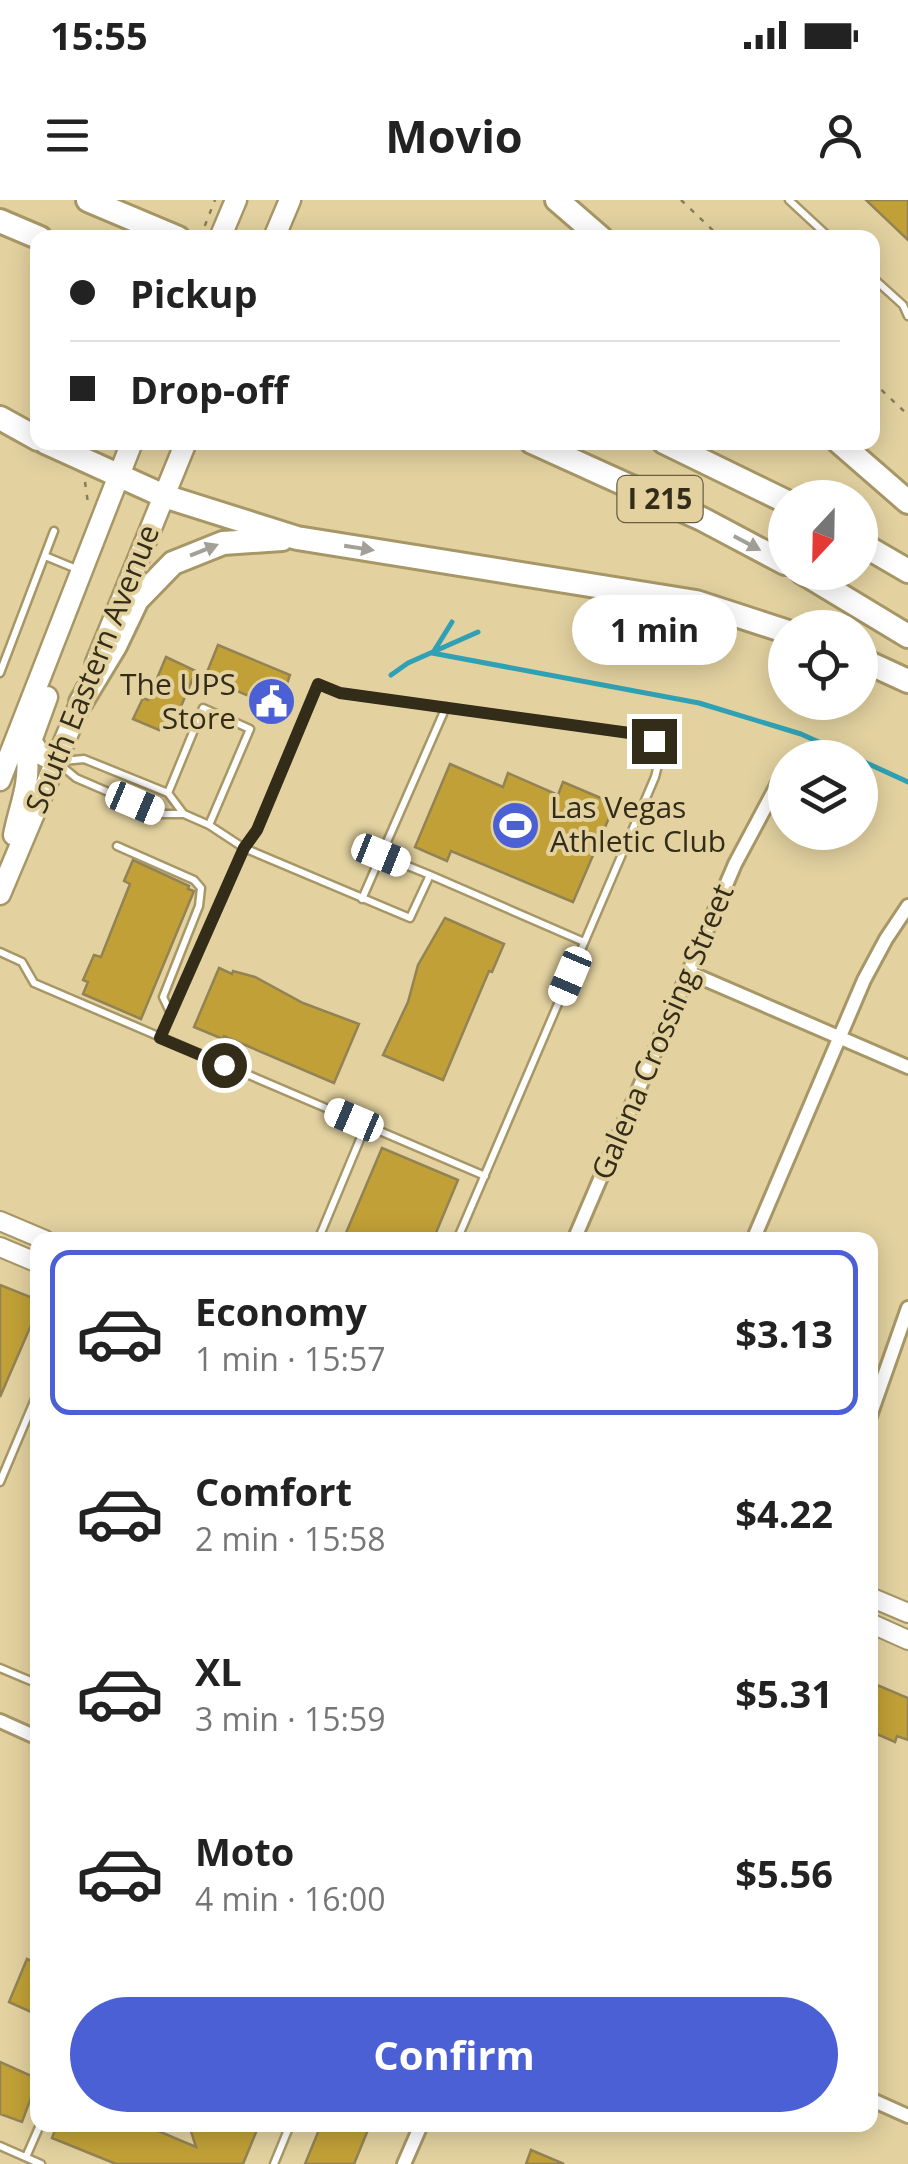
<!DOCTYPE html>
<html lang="en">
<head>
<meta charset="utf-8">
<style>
	:root { --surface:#fff; --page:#f6f6f6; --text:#222; --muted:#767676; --line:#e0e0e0; --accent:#4a60d4 }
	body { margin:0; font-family:"Open Sans",sans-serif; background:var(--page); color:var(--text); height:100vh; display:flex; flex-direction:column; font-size:38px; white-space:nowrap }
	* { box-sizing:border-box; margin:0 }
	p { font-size:32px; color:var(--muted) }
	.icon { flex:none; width:55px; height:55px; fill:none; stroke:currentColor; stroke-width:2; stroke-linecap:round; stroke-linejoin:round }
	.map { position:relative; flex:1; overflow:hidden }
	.sheet { position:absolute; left:30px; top:1032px; width:848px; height:900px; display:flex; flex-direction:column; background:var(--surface); border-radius:20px; box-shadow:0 5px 25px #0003 }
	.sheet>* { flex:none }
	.hud { position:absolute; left:30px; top:30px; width:850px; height:220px; border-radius:20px; box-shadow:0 5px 25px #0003; display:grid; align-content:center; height:220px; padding:0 40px; background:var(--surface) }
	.needle { width:65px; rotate:202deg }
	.tools { position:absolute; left:768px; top:280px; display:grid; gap:20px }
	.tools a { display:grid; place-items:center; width:110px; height:110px; border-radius:50%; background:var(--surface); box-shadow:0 5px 25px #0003; font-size:50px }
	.end { position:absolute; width:45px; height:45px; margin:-22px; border:12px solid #332c18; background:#fff; box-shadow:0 0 0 5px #fff }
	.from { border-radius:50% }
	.bubble { position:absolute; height:70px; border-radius:35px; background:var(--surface); box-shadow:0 5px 25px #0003; font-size:32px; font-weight:700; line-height:70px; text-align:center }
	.car { position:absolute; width:30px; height:60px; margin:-30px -15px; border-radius:12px; box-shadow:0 0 8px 2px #0007; background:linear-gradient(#fff 24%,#345 0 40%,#fff 0 76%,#345 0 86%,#fff 0) }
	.hud b { display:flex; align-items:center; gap:35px; height:95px; font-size:38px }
	.hud b+b { border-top:2px solid var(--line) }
	.hud i { width:25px; height:25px; background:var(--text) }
	ul { padding:18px 0 0; list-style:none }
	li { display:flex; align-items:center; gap:30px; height:165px; margin:0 20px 15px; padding:0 20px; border:5px solid transparent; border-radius:20px }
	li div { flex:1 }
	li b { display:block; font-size:38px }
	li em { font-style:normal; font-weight:700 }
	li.selected { border-color:var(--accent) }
	li>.icon { width:90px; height:90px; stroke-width:1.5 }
	.cta { display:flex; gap:20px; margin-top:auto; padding:20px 40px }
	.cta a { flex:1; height:115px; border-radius:60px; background:var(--accent); color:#fff; font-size:40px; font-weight:700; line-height:115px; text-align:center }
	.status { display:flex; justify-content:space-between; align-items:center; height:70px; padding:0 50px; background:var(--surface); direction:ltr }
	.status svg { height:28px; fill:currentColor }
	header { display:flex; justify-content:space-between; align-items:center; height:130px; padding:0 40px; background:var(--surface); font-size:45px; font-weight:700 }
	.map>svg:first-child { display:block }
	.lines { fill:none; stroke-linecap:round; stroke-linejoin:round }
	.stream { stroke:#30a1b4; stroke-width:5 }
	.building { fill:#c1a137; stroke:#938354; stroke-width:2.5 }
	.lane-casing { stroke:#a79767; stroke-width:11 }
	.street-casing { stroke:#a79767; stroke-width:18 }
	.secondary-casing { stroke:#a79767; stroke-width:22 }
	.primary-casing { stroke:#a79767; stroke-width:25 }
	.highway-casing { stroke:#a79767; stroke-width:28 }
	.path { stroke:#887d5a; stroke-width:2.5; stroke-dasharray:5 8; stroke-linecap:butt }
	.lane { stroke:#fff; stroke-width:6 }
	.street { stroke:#fff; stroke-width:12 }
	.secondary { stroke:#fff; stroke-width:18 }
	.primary { stroke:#fff; stroke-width:20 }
	.highway { stroke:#fff; stroke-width:22 }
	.oneway { fill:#a3a097 }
	.route { stroke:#332c18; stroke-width:12 }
	.labels { text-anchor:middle; stroke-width:8; stroke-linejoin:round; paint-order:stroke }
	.shield { fill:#e3d2a0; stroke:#685e41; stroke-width:2.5 }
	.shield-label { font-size:28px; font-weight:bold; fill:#332c18 }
	.street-label { font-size:30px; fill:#332c18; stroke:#e3d2a0 }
	.poi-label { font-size:30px; fill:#332c18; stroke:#e3d2a0; text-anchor:end }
</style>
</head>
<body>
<div class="status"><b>15:55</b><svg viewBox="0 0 49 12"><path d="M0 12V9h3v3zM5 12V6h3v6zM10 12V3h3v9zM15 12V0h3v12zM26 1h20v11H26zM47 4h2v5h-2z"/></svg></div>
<header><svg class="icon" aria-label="menu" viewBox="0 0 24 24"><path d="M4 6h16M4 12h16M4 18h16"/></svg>Movio<svg class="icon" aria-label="person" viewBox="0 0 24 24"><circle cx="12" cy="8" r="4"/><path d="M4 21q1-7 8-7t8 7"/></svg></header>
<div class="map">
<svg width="908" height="1964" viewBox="0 0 908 1964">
	<rect width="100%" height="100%" fill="#e3d2a0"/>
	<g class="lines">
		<path class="stream" d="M434 451 452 422
			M432 453 699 503 801 534 854 558
			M391 475 408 463 478 432
			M860 560 908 582"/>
	</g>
	<path class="building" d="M866 0H908V40Z
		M218 445 290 475 275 519 254 510 258 500 205 477Z
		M166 457 196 471 171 530 160 526 159 530 133 519 143 498 148 500Z
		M450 564 503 587 508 573 558 595 563 582 615 604 573 702 451 651 447 661 415 647Z
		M133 660 189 686 188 689 194 691 141 819 83 794 88 782 83 780 94 755 101 757 130 684 124 681Z
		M445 718 504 744 492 772 489 771 443 880 383 855 408 802 418 765Z
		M219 768 232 774 233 771 255 777 303 803 359 824 334 883 224 836 223 839 194 827Z
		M382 948 458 980 433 1040H343Z
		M0 1085 38 1100V1109L0 1197Z
		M870 1482 908 1498V1540L897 1536 895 1542 870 1531 877 1511 870 1508Z
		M27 1759 38 1764V1810L31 1812 9 1802Z
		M0 1862 38 1879 22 1922 0 1914Z
		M57 1925H144L196 1947 189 1925H259L243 1964H116L52 1938Z
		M321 1925H370L354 1964H305Z
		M531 1950 564 1964H526Z"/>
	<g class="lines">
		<defs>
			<path id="lane" d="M789 0 830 38
				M872 77 903 105 908 116
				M45 356 79 370
				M0 473 54 331
				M63 561 84 559 168 593 183 613
				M58 563 76 578 159 614H184L209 625 244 648 410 718 430 675 584 742
				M168 593 203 508 250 529 209 625
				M117 646 194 680 201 688 199 706 163 797 171 814
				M381 655 430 675
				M362 699 446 507
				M0 752 22 762 34 783 485 976
				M160 838 244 648 257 630 318 484 340 493 644 535 655 541 661 553 655 577 457 1040
				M318 1040 366 925
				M0 1282 38 1192
				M0 1468 38 1484
				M36 1734 38 1735
				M0 1946 41 1964
				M26 1957 40 1925
				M274 1964 290 1925"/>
			<path id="street" d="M688 772 908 867
				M574 1040 735 664 783 574
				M753 1040 864 780 886 739 908 706
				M870 1216 908 1108
				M0 1521 38 1538
				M870 1899 908 1916
				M404 1964 421 1925"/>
			<path id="secondary" d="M0 1021 45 1040
				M0 1047 38 1063
				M870 1397 908 1413
				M870 1423 908 1440"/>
			<path id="primary" d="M220 38 236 0
				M274 38 290 0
				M96 463 186 242
				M47 497 31 541 39 553 56 562
				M14 545 27 557C30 586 19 608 14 635
				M0 580 132 242
				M0 694 86 490"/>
			<path id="highway" d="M88 0 178 38
				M557 0 601 38
				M0 21 40 38
				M0 218 38 239
				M45 242 164 296 297 338 696 402 785 431
				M532 242 702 319 785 363
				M664 242 785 301
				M839 242 908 302
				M860 343 908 371
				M802 372 908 436
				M860 459 908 481
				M81 502 115 446 137 400 173 363 223 343 282 339"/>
		</defs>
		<use href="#lane" class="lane-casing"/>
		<use href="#street" class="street-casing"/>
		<use href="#secondary" class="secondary-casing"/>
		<use href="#primary" class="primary-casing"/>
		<use href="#highway" class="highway-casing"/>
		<path class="path" d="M681 0 721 38
			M200 38 215 0
			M872 181 908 215
			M85 282 88 303"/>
		<use href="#lane" class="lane"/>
		<use href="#street" class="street"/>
		<use href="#secondary" class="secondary"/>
		<use href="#primary" class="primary"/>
		<use href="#highway" class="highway"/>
	</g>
	<defs><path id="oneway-solid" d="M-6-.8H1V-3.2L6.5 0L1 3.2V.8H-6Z" transform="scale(2.5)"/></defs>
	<g class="oneway">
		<use href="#oneway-solid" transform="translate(747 343) rotate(28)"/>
		<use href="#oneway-solid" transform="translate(359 348) rotate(9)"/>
		<use href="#oneway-solid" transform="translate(204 350) rotate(-22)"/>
	</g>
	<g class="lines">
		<path class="route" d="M224 865 160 838 244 648 257 630 318 484 340 493 644 535 654 541"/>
	</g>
	<defs>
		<symbol id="civic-disc" viewBox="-11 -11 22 22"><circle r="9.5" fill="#4a60d4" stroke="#e3d2a0"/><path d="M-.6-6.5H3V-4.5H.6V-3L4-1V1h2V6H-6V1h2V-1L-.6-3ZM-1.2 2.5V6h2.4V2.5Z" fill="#fff"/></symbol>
		<symbol id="stadium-disc" viewBox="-11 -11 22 22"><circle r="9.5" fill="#4a60d4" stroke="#e3d2a0"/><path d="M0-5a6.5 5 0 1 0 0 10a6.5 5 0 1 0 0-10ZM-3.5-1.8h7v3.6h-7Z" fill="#fff"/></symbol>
	</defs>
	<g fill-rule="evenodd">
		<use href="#civic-disc" x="244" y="474" width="55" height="55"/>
		<use href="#stadium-disc" x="488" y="598" width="55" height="55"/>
	</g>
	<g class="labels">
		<rect class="shield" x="617.5" y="276" width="85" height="46" rx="8"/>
		<g class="shield-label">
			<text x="660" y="309">I 215</text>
		</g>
		<g class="street-label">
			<text transform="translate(93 469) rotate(-68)" y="10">South Eastern Avenue</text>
			<text transform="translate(663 832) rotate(-67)" y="10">Galena Crossing Street</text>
		</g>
		<g class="poi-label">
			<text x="236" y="495">The UPS<tspan x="236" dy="34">Store</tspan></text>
			<text x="550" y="618" text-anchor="start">Las Vegas<tspan x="550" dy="34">Athletic Club</tspan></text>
		</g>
	</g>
</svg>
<div class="tools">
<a><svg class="needle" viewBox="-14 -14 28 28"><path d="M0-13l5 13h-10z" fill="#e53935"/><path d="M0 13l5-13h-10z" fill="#767676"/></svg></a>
<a><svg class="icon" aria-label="locate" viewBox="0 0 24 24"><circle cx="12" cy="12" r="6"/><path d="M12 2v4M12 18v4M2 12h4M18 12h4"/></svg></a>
<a><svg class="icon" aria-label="layers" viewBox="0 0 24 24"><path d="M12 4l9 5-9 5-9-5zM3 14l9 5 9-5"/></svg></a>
</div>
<i class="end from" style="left:224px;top:865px"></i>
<i class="end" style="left:654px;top:541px"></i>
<div class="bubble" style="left:572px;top:395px;width:165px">1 min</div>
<i class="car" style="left:135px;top:603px;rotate:113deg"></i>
<i class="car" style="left:381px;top:655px;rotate:112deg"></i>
<i class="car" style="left:570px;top:776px;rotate:203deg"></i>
<i class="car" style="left:354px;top:920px;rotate:293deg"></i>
<div class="hud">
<b><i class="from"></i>Pickup</b>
<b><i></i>Drop-off</b>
</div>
<section class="sheet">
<ul>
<li class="selected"><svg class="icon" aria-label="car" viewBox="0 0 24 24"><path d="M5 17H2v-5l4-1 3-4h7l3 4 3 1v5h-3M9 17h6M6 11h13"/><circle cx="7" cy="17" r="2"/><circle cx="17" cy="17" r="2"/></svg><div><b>Economy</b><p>1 min · 15:57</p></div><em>$3.13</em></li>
<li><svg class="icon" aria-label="car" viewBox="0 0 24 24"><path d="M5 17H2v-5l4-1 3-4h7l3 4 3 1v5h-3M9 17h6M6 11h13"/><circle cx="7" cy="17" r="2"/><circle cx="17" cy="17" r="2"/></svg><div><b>Comfort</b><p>2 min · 15:58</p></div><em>$4.22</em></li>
<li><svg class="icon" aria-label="car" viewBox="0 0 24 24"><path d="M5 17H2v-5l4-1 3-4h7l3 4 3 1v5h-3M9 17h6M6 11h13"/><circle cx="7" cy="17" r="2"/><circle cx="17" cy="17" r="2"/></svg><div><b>XL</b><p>3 min · 15:59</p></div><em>$5.31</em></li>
<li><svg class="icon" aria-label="car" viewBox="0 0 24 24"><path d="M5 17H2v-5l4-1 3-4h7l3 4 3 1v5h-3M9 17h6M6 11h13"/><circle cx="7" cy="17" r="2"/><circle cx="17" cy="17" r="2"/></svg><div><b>Moto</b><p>4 min · 16:00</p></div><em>$5.56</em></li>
</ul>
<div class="cta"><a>Confirm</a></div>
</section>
</div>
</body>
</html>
